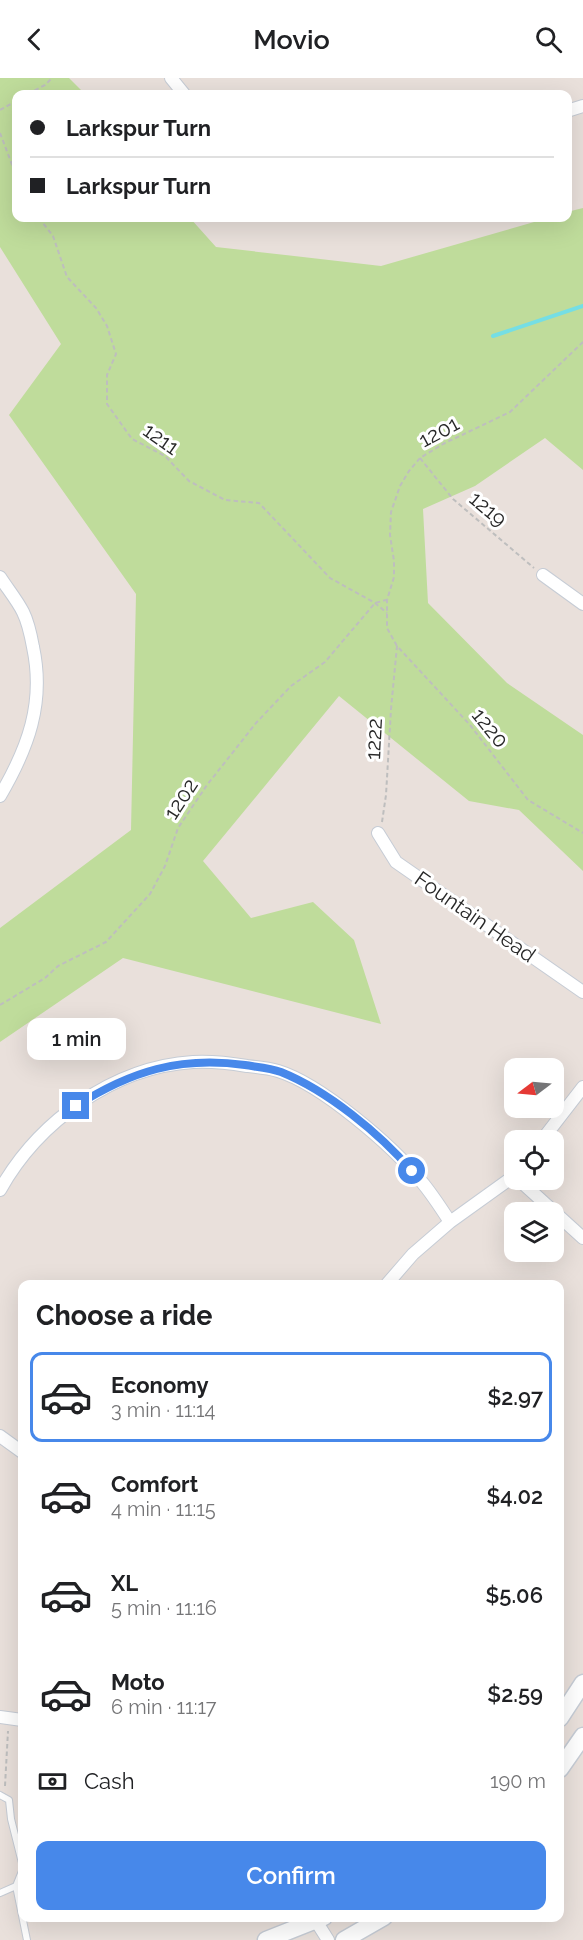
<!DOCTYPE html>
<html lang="en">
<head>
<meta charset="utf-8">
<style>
	:root { --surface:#fff; --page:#f2f2f2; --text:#202124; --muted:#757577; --line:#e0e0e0; --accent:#4788ea }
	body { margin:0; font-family:Raleway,sans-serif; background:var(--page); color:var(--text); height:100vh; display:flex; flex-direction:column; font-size:22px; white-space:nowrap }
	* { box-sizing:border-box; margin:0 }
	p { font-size:20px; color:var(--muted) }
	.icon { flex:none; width:33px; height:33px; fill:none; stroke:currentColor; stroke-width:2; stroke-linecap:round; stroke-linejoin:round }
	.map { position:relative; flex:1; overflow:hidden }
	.side { position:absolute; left:18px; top:1202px; width:546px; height:642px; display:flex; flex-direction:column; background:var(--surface); border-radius:12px; box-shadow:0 6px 24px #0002 }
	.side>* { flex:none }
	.banner { position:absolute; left:12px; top:12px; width:560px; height:132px; border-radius:12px; box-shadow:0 6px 24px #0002; display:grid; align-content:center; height:132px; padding:0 18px; background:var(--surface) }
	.needle { width:39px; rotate:254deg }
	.tools { position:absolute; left:504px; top:980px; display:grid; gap:12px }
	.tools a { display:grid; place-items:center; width:60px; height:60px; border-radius:12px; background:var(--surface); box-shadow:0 6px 24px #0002; font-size:30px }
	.end { position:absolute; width:27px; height:27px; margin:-14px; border:8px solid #4788ea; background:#fff; box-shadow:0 0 0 3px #fff }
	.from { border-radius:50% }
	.bubble { position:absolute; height:42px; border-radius:12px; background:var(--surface); box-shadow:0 6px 24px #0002; font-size:20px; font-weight:600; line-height:42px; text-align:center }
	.banner b { display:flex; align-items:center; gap:21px; height:57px; font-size:22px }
	.banner b+b { border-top:2px solid var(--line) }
	.banner i { width:15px; height:15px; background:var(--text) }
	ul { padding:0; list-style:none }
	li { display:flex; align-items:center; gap:18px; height:90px; margin:0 12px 9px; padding:0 6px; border:3px solid transparent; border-radius:12px }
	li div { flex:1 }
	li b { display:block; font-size:22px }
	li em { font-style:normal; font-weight:600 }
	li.current { border-color:var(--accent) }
	li>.icon { width:54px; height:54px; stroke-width:1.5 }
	h2 { padding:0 18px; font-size:27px; line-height:72px }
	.pay { display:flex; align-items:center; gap:15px; height:66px; padding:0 18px; font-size:22px }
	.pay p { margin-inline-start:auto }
	.primary-button { display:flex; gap:12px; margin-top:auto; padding:12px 18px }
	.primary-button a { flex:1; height:69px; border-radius:12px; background:var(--accent); color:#fff; font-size:24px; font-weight:600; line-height:69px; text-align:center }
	header { display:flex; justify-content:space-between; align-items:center; height:78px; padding:0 18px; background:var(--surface); font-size:27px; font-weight:600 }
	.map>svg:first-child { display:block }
	.green { fill:#bfdc9b }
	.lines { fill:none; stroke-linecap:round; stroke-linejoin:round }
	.stream { stroke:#75dee4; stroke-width:4 }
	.lane-casing { stroke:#c6ccd5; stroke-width:8 }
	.street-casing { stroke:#c6ccd5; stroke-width:14 }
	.secondary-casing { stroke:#c6ccd5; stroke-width:19 }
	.path { stroke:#bebebe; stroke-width:2; stroke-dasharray:4.5 3; stroke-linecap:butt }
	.lane { stroke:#fff; stroke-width:6 }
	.street { stroke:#fff; stroke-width:12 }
	.secondary { stroke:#fff; stroke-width:16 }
	.route { stroke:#4788ea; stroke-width:8 }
	.labels { text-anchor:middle; stroke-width:6; stroke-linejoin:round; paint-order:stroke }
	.street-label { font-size:21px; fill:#282828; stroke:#fff }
</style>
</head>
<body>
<header><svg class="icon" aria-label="back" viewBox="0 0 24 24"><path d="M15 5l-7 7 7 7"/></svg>Movio<svg class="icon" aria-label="search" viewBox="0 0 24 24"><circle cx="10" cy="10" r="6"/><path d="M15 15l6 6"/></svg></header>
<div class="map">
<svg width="583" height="1862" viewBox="0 0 583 1862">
	<rect width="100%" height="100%" fill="#e9e0db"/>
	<path class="green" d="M0 0H69L85 16H16V140H190L216 169 381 188 548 140H567V134L583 130V392L545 360 475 408 423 431 428 525 507 605 583 657V793L519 732 469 723 339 618 203 783 251 840 313 824 354 862 381 946 123 880 0 964V850L131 752 136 516 9 337 61 266 0 169Z"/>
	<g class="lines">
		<path class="stream" d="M493 258 583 228"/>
		<defs>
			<path id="lane" d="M0 1717 9 1722 11 1741 22 1785
				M16 1808 27 1862
				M0 1815 16 1808 22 1793"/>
			<path id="street" d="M171 0 184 16
				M567 33 583 28
				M543 497 583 526
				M0 499C7 510 17 522 23 534 28 544 31 558 33 569 45 625 28 670 0 718
				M378 755 396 784 583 914
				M542 1062 583 1009
				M518 1101 583 1160
				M0 1112C38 1044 113 989 193 984 211 983 229 985 247 988 257 989 268 990 278 993 321 1006 393 1068 421 1103 432 1116 441 1130 450 1144
				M387 1206 413 1176 450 1144 514 1098
				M0 1358 22 1374
				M0 1639 22 1642
				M316 1843 328 1862"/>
			<path id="secondary" d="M560 1640 583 1605
				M560 1691 583 1658
				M266 1862 324 1839
				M344 1862 384 1839"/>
		</defs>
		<use href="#lane" class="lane-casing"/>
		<use href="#street" class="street-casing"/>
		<use href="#secondary" class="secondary-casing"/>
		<path class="path" d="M28 16 45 7 52 0
			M0 32 16 23
			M0 55 16 97
			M39 140 53 158 67 199 96 230 107 248 116 276 107 297V326L132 361 165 378 189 403 225 422 259 425 330 500 375 525 387 535
			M583 264 510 334 443 366 420 380 409 393 400 408 391 434 390 457 394 483V499L387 522V550L397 568 470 647 528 722 583 755
			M420 380 453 421 534 490
			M382 744 386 717 391 631 397 568
			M0 927 45 900 58 888 106 864 150 816 165 788 178 750 207 707 256 645 291 608 325 584 375 525 386 522
			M5 1708 8 1653"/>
		<use href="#lane" class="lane"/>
		<use href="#street" class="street"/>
		<use href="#secondary" class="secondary"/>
	</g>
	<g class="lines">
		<path class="route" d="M76 1028C131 993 180 978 245 987 257 989 270 990 281 994 328 1013 379 1055 412 1093"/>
	</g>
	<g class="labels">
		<g class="street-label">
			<text transform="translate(439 354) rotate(-28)" y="7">1201</text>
			<text transform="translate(161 361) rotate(35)" y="7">1211</text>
			<text transform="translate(488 431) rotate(40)" y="7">1219</text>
			<text transform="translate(490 650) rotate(51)" y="7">1220</text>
			<text transform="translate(374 661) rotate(-87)" y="7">1222</text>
			<text transform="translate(181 721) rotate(-57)" y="7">1202</text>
			<text transform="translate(475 839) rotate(35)" y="7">Fountain Head</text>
		</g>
	</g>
</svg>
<div class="tools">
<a><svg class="needle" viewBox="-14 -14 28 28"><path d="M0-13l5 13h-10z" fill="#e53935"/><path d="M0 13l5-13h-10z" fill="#757577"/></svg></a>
<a><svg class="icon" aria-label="locate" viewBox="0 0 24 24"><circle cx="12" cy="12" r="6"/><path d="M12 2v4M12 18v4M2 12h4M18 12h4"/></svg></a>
<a><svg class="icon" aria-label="layers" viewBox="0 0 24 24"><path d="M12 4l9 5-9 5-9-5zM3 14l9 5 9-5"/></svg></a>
</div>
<i class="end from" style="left:412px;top:1093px"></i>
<i class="end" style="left:76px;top:1028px"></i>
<div class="bubble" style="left:27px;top:940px;width:99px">1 min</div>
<div class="banner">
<b><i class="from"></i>Larkspur Turn</b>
<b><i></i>Larkspur Turn</b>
</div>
<section class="side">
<h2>Choose a ride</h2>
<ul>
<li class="current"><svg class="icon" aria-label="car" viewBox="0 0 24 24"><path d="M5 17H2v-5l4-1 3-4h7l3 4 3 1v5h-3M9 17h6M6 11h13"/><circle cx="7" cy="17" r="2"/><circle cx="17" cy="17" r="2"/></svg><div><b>Economy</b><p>3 min · 11:14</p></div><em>$2.97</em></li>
<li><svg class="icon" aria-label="car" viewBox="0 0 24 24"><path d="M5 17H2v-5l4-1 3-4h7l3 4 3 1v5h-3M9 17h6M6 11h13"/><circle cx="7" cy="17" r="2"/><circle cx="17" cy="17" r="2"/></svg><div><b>Comfort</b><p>4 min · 11:15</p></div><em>$4.02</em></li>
<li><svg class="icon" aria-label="car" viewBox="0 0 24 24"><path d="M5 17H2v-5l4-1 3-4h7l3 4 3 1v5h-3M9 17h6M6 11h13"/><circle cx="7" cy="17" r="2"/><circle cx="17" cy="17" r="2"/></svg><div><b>XL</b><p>5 min · 11:16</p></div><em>$5.06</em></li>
<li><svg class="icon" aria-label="car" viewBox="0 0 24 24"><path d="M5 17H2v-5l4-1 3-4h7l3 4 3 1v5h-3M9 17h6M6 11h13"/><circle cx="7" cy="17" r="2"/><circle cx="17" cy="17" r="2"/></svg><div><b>Moto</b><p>6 min · 11:17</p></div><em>$2.59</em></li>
</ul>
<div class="pay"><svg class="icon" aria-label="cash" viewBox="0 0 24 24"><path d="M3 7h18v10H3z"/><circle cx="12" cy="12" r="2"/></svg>Cash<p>190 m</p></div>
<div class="primary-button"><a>Confirm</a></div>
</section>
</div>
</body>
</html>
